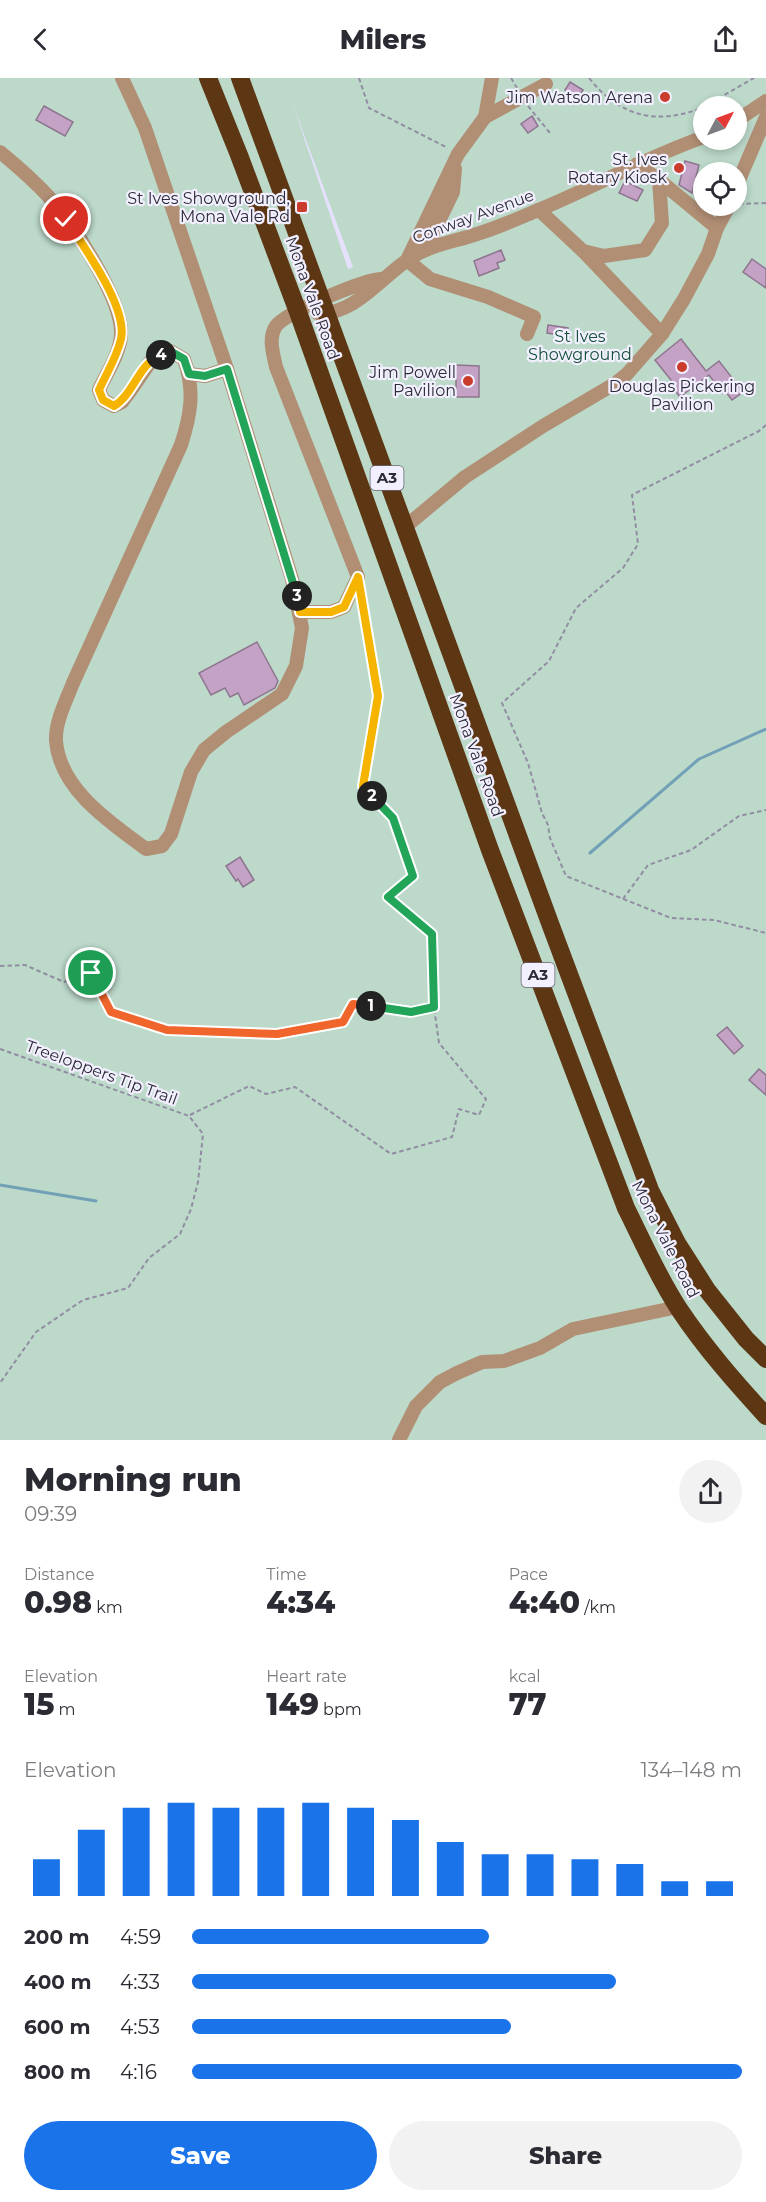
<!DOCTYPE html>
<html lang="en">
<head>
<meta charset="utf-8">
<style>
  body { margin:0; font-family:Montserrat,sans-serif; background:#f2f2f3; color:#2b2b33; height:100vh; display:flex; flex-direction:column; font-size:22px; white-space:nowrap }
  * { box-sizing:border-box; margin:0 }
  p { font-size:20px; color:#7c7c81 }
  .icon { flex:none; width:33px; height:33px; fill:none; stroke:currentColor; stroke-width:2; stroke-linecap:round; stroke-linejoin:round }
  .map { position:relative; height:1362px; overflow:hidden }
  .drawer { display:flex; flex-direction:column; background:#fff; flex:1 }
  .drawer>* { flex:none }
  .needle { width:39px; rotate:49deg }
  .buttons { position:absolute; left:693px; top:18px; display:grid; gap:12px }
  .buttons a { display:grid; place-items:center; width:54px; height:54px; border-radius:50%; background:#fff; box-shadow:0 3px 9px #0003; font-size:30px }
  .pin { position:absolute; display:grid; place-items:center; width:51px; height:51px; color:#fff; margin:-26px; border:3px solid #fff; border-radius:50%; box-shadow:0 2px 6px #0007 }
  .km { position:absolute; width:30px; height:30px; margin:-15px; border-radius:50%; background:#222; color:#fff; font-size:16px; line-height:30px; text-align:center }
  .round { display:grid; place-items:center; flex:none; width:63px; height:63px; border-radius:32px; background:#f2f2f3 }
  .overview { display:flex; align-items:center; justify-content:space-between; height:102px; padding:0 24px }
  h1 { font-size:33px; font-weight:800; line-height:45px }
  .stats { display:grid; grid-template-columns:repeat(3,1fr); gap:9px; height:102px; padding:6px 24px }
  .stats div { display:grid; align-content:center }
  .stats b { font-size:30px; font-weight:800 }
  .stats small { font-size:16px; font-weight:400 }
  .stats p { font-size:16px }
  .chart { height:168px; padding:12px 24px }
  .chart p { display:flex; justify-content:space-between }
  .chart svg { width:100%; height:108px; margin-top:6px; stroke:#1a73e8; stroke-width:6 }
  .primary-button { display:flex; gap:12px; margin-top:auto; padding:12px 24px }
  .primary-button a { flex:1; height:69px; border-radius:36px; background:#1a73e8; color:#fff; font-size:24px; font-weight:800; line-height:69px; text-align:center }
  .primary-button a+a { background:#f2f2f3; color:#2b2b33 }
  ul { padding:0 24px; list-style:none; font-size:20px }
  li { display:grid; grid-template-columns:96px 72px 1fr; align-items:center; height:45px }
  li i { height:15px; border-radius:8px; background:#1a73e8 }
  header { display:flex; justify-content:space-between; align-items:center; height:78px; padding:0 24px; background:#fff; font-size:27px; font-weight:800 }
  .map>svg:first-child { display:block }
  .green { fill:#bcd9ca; fill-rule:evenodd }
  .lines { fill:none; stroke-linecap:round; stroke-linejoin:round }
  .stream { stroke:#71a0b7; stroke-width:3 }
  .building { fill:#c3a2c5; stroke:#8e758f; stroke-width:1.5 }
  .path { stroke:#928da3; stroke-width:2; stroke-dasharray:4.5 3; stroke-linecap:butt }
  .minor { stroke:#b18f75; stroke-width:14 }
  .highway { stroke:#5d3714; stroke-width:18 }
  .split-1-casing { stroke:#fff; stroke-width:12 }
  .split-2-casing { stroke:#fff; stroke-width:12 }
  .split-3-casing { stroke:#fff; stroke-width:12 }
  .split-4-casing { stroke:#fff; stroke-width:12 }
  .split-5-casing { stroke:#fff; stroke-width:12 }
  .split-1 { stroke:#f0652b; stroke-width:8 }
  .split-2 { stroke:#22a559; stroke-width:8 }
  .split-3 { stroke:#f5b400; stroke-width:8 }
  .split-4 { stroke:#22a559; stroke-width:8 }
  .split-5 { stroke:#f5b400; stroke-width:8 }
  .poi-dot { fill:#ca3d2d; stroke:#f2effe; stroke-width:2 }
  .labels { text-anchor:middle; stroke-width:4.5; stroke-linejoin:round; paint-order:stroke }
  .shield { fill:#f2effe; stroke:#696673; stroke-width:1.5 }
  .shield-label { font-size:15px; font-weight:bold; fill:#2e2b38 }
  .poi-label { font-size:16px; fill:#2e2b38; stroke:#f2effe; text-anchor:end }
  .street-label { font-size:16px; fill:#2e2b38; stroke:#f2effe }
  .park-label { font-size:16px; fill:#145038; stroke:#f2effe }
</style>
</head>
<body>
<header><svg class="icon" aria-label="back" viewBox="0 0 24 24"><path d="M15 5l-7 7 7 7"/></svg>Milers<svg class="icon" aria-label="share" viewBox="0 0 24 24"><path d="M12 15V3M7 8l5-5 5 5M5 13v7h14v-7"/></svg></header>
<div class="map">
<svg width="766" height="1362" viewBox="0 0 766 1362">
  <rect width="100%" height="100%" fill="#e5e0fc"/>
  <path class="green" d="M0 0H766V1362H0ZM292 24 353 189 349 191H348ZM704 28H736V62H704ZM704 94H736V128H704Z"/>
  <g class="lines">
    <g class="stream">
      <polyline points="590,775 699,681 766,651"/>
      <polyline points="0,1107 96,1123"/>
    </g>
  </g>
  <g class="building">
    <polygon points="570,4 583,12 578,20 565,12"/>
    <polygon points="44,28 73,44 65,58 36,42"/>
    <polygon points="532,38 538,48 528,55 521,46"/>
    <polygon points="685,83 699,87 692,115 679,107"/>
    <polygon points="625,103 643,112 637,123 619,115"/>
    <polygon points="501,172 505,182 497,185 499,190 479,198 474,183"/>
    <polygon points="752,181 766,191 766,210 743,194"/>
    <polygon points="548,247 568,250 567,258 547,255"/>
    <polygon points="681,261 706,293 719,283 743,314 732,322 725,313 723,315 709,297 680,319 672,309 675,307 655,282"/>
    <polygon points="456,287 479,288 479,319 456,319"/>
    <polygon points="257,564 278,603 275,610 244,627 238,615 230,619 225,610 211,617 199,595"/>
    <polygon points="240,779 254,802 243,809 238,801 236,803 226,788"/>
    <polygon points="727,949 743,968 734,976 717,957"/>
    <polygon points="759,991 766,997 766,1017 749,1002"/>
  </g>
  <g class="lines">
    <g class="path">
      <polyline points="359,0 369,30 448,70"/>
      <polyline points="511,0 517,10"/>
      <path d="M589 0C620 39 657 48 704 29"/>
      <polyline points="528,28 550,55"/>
      <polyline points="705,28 754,0"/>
      <polyline points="739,126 766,125"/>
      <polyline points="766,347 759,353 632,417 638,466 623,490 576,530 549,583 502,625 528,685 542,735 548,747 550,760 566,798 671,840 714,842 766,855"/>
      <polyline points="623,821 648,787 691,772 739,738 766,732"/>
      <polyline points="0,888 25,887 64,904 91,895 111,934 167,952 277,956 343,944 353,926 411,934 434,929 432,856 389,819 413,798 392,740 363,708 378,618 362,519"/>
      <polyline points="0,971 189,1038 203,1056 198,1104 191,1131 180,1156 149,1180 128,1210 83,1222 36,1254 0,1305"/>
      <polyline points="190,1037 249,1008 266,1016 295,1009 391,1076 452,1059 459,1031 479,1037 486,1021 439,965 434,929"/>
    </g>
    <g class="minor">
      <polyline points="485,39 546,6"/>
      <polyline points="736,43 766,23"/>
      <path d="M0 74C17 88 33 102 48 118 72 145 123 221 121 257 120 276 106 296 99 312L103 322 114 328 122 324 131 312 153 280 170 273 184 281C195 313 191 336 181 367L73 605C66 623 55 644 56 663 60 712 111 745 146 771L162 768 171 756 191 694 204 672 226 654 282 616 296 588 302 550 292 501 227 291 145 50 122 0"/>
      <polyline points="637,86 659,102 717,150"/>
      <polyline points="736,109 766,39"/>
      <polyline points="539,132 583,173 604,178 645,172 662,145 659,102"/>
      <polyline points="426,170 453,114 455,91"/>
      <polyline points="583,173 662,256"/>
      <polyline points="408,180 458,76 485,39 492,0"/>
      <polyline points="407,182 430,201 488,219 534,239 527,256"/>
      <path d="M317 235C354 238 381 199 409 181 430 167 453 164 477 156 497 150 517 141 536 133 593 110 646 79 704 59"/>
      <polyline points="189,296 205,298 227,291"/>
      <polyline points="405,449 465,399 543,348 616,305 627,296 662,256 684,221 708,176 717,150 729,128"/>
      <path d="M301 534H331L344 529 358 499 276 289C273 275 268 260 276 248 286 234 363 202 381 201"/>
      <polyline points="399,1362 416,1328 440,1304 457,1295 482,1284 504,1283 540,1270 573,1251 678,1229"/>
    </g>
    <g class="highway">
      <path d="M208 0 239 77 298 234 490 772 626 1130C643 1164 658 1199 679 1231 705 1270 735 1304 766 1338"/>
      <polyline points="240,0 551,848 650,1112 677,1165 707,1212 746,1261 766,1281"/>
    </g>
  </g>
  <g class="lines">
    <g class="split-1-casing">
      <polyline id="split-1" points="91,895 111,934 167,952 277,956 343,944 353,926 371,928"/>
    </g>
    <g class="split-2-casing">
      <polyline id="split-2" points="371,928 411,934 434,929 432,856 388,819 413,798 393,740 372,718"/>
    </g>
    <g class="split-3-casing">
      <polyline id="split-3" points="297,518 300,534 331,534 344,529 358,499 378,618 363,708 372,718"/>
    </g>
    <g class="split-4-casing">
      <polyline id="split-4" points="161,277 170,273 184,281 189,296 205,298 227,291 297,518"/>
    </g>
    <g class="split-5-casing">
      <path id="split-5" d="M66 141C83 168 128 229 121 261 117 279 106 296 99 312L103 322 114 328C134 316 139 285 161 277"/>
    </g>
    <use href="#split-1" class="split-1"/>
    <use href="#split-2" class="split-2"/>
    <use href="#split-3" class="split-3"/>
    <use href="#split-4" class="split-4"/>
    <use href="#split-5" class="split-5"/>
  </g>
  <g class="poi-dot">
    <circle cx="665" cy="19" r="6"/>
    <circle cx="679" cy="90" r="6"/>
    <rect x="296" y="123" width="12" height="12" rx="3"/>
    <circle cx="682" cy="289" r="6"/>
    <circle cx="468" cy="303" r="6"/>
  </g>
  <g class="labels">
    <g class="shield">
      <rect x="370.5" y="388" width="33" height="24" rx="4.5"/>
      <rect x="521.5" y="885" width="33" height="24" rx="4.5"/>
    </g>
    <g class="shield-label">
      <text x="387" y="405">A3</text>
      <text x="538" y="902">A3</text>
    </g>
    <g class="poi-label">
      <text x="653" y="25">Jim Watson Arena</text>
      <text x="667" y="87">St. Ives<tspan x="667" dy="18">Rotary Kiosk</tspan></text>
      <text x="290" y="126">St Ives Showground,<tspan x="290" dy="18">Mona Vale Rd</tspan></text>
      <text x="456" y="300">Jim Powell<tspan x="456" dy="18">Pavilion</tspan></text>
      <text x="682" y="314" text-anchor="middle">Douglas Pickering<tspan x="682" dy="18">Pavilion</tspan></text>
    </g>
    <g class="street-label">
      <text transform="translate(473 138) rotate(-20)" y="6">Conway Avenue</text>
      <text transform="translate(313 220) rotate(70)" y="6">Mona Vale Road</text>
      <text transform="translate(477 677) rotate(70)" y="6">Mona Vale Road</text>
      <text transform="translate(102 994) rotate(20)" y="6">Treeloppers Tip Trail</text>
      <text transform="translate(666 1161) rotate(63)" y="6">Mona Vale Road</text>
    </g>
    <g class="park-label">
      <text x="580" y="264">St Ives<tspan x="580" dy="18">Showground</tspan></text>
    </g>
  </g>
</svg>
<div class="buttons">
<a><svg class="needle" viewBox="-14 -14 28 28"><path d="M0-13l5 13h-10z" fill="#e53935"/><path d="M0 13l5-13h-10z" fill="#7c7c81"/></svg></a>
<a><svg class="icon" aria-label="locate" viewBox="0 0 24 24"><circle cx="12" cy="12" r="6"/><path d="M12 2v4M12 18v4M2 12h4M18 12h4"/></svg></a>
</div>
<div class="pin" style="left:91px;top:895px;background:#1e9e55"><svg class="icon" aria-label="arrive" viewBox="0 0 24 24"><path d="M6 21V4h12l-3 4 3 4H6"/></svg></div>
<div class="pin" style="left:66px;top:141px;background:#d93025"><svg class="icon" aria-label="check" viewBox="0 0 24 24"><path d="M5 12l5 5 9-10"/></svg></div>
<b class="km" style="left:371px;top:928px">1</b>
<b class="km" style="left:372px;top:718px">2</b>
<b class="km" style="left:297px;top:518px">3</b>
<b class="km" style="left:161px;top:277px">4</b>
</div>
<section class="drawer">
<div class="overview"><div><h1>Morning run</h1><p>09:39</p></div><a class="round"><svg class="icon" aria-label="share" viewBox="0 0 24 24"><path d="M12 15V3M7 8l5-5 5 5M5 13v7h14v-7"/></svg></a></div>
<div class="stats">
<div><p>Distance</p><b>0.98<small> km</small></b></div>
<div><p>Time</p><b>4:34</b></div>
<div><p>Pace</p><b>4:40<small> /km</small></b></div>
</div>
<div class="stats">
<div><p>Elevation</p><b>15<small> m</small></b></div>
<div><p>Heart rate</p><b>149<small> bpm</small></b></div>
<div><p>kcal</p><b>77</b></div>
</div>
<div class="chart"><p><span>Elevation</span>134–148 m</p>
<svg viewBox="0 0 160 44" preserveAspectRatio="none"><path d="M5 44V29M15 44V17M25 44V8M35 44V6M45 44V8M55 44V8M65 44V6M75 44V8M85 44V13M95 44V22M105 44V27M115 44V27M125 44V29M135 44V31M145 44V38M155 44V38"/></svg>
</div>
<ul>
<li><b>200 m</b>4:59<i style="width:54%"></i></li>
<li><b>400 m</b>4:33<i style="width:77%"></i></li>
<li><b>600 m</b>4:53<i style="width:58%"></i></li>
<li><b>800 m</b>4:16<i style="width:100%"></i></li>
</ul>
<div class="primary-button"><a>Save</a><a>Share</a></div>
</section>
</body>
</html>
